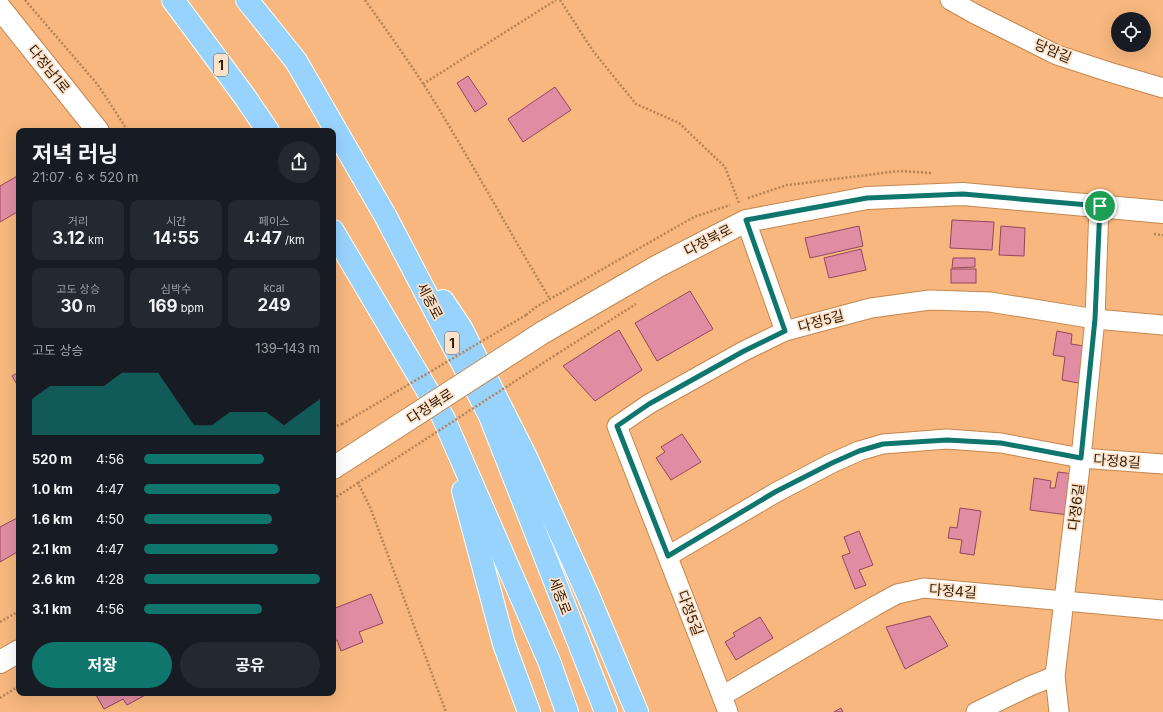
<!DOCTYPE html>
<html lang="ko">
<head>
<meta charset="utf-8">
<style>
  body { margin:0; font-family:Inter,"Noto Sans KR",sans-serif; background:#242831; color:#f1f3f6; height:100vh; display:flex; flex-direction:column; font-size:15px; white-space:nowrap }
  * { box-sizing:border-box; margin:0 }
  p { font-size:13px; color:#9ea1a6 }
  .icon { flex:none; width:22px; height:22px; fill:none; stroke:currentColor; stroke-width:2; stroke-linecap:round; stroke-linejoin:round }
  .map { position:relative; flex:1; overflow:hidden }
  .drawer { position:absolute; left:16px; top:128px; width:320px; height:568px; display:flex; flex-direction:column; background:#171b24; border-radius:8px; box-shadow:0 4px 16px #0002 }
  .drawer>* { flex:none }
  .tools { position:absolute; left:1111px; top:12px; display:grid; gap:8px }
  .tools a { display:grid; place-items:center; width:40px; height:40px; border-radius:50%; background:#171b24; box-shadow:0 4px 16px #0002; font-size:20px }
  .pin { position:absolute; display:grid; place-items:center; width:34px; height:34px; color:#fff; margin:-17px; border:2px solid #fff; border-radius:50%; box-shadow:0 1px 4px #0007 }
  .round { display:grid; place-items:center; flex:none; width:42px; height:42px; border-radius:21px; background:#242831 }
  .headline { display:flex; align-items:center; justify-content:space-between; height:68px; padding:0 16px }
  h1 { font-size:22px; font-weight:700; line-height:30px }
  .figures { display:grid; grid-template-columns:repeat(3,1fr); gap:6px; height:68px; padding:4px 16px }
  .figures div { display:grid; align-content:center; border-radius:8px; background:#242831; text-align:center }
  .figures b { font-size:17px; font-weight:700 }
  .figures small { font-size:11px; font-weight:400 }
  .figures p { font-size:11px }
  .chart { height:112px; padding:8px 16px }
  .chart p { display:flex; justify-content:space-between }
  .chart svg { width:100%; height:72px; margin-top:4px; fill:#0f766e; opacity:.7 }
  .cta { display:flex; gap:8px; margin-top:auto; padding:8px 16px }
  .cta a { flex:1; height:46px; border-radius:24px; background:#0f766e; color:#fff; font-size:16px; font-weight:700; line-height:46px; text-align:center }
  .cta a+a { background:#242831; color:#f1f3f6 }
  ul { padding:0 16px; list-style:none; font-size:13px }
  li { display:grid; grid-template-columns:64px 48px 1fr; align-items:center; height:30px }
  li i { height:10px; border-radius:5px; background:#0f766e }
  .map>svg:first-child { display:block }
  .building { fill:#e08da3; stroke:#93475e }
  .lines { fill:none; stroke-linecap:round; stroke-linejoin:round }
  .minor-casing { stroke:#c4874e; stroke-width:21 }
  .tertiary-casing { stroke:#c4874e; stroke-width:24 }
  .trunk-casing { stroke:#fff; stroke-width:24 }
  .path { stroke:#b68355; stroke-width:2.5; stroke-dasharray:2 2; stroke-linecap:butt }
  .minor { stroke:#fff; stroke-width:19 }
  .tertiary { stroke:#fff; stroke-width:22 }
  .trunk { stroke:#98d3fe; stroke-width:22 }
  .tertiary-bridge-casing { stroke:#c4874e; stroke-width:24; stroke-linecap:butt }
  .path-bridge { stroke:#b68355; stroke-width:2.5; stroke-dasharray:2 2; stroke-linecap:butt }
  .tertiary-bridge { stroke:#fff; stroke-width:22 }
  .route-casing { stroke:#fff; stroke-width:8 }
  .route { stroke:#0f766e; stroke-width:5 }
  .labels { text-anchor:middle; stroke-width:3.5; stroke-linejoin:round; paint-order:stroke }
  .shield { fill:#fce1cb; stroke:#6f563e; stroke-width:1 }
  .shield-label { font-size:13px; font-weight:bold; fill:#321a02 }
  .street-label { font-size:14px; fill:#321a02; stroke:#fce1cb }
</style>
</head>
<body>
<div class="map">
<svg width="1163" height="712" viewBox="0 0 1163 712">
  <rect width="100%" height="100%" fill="#f7b77e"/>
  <g class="building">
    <polygon points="468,76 487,104 475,112 457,83"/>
    <polygon points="555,87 571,110 523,142 508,119"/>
    <polygon points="19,175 19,211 0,222 0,186"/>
    <polygon points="952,220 994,222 992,250 950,248"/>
    <polygon points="859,226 863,246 810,258 805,238"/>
    <polygon points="1001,226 1025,228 1024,256 999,255"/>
    <polygon points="861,249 866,270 829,278 824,258"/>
    <polygon points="953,258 975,258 975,267 952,268"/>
    <rect x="951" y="269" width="25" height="14"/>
    <polygon points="690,291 713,329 657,361 635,323"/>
    <polygon points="619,330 642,370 595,401 563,366"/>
    <polygon points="1057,331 1072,334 1071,344 1090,347 1084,384 1062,380 1065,357 1053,355"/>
    <polygon points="19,372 19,388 12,376"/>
    <polygon points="682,434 701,462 671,480 656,458 665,452 661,447"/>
    <polygon points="1058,472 1073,474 1068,515 1030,510 1034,478 1051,481 1050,488 1055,488"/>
    <polygon points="960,508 981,511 974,555 960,553 962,540 948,538 950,527 957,528"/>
    <polygon points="19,517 19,551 0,562 0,527"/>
    <polygon points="859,531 873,565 859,570 866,585 855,589 842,556 850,553 844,537"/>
    <polygon points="371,594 383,623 359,632 363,642 341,651 337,640 333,641 333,609"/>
    <polygon points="930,616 948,646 905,669 886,627"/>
    <polygon points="760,617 773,638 736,660 725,642 735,636 733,633"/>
    <polygon points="95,693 149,693 127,705 123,699 104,709"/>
    <polygon points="841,708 843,712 834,712"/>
  </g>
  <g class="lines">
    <g class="minor-casing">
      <g id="minor">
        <polyline points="950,0 975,14 1057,55 1109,72 1163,88"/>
        <polyline points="746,221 785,331"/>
        <polyline points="668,556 775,493 832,463 859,451 883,444 947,439 1001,443 1081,458 1163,464"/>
        <polyline points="722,696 875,606 897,594 924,588 1163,610"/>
        <polyline points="728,712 617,426 649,404 744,351 785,331 871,308 930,300 990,302 1095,319 1163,325"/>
        <polyline points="976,712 1030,686 1055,676"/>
        <polyline points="1059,712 1055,676 1081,458 1095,319 1099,206"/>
      </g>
    </g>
    <g class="tertiary-casing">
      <g id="tertiary">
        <polyline points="0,8 98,131"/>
        <polyline points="542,333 658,266 746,221 867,198 963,194 1163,212"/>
        <polyline points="333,468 358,452"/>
        <polyline points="0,662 19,651"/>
      </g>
    </g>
    <g class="trunk-casing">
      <g id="trunk">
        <polyline points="173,0 245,97 268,131"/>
        <polyline points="247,0 296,61 386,217 490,416 606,712"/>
        <polyline points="333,231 443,417 549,661 567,712"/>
        <polyline points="443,301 461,328 526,457 588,595 637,712"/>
        <polyline points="463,491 504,644 529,712"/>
      </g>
    </g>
    <g class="path">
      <polyline points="25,0 98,85 128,131"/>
      <path d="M365 0C385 28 405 56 424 85 468 155 507 228 550 299"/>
      <polyline points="560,0 593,51 636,104 679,123 725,167 739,203"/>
      <polyline points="423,84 556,0"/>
      <polyline points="748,198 787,185 900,171 931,173"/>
      <polyline points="1154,234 1163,235"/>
      <polyline points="526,315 536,307 694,217 730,205"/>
      <polyline points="557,354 636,304"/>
      <polyline points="333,427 342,424"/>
      <polyline points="333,499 358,483 370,507 446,712"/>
      <polyline points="0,622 19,611"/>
      <polyline points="0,698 19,686"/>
    </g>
    <use href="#minor" class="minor"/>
    <use href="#tertiary" class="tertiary"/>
    <use href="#trunk" class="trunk"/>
    <g class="tertiary-bridge-casing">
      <polyline id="tertiary-bridge" points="358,452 542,333"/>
    </g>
    <g class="path-bridge">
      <polyline points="342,424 526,315"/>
      <polyline points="358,483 557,354"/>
    </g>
    <use href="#tertiary-bridge" class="tertiary-bridge"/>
  </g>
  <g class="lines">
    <g class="route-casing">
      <polygon id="route" points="963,194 1100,206 1095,319 1081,458 1001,443 947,440 883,444 859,451 832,463 775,492 668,556 617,426 649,404 744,351 785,331 746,220 867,198"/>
    </g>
    <use href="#route" class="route"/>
  </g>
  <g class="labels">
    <g class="shield">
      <rect x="214" y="54" width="14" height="22" rx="3"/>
      <rect x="445" y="332" width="14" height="22" rx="3"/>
    </g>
    <g class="shield-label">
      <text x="221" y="70">1</text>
      <text x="452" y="348">1</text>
    </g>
    <g class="street-label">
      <text transform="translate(1053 51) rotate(23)" y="5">당암길</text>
      <text transform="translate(49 69) rotate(51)" y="5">다정남1로</text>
      <text transform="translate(708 240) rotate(-27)" y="5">다정북로</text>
      <text transform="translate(430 301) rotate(62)" y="5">세종로</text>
      <text transform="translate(821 321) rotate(-15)" y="5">다정5길</text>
      <text transform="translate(430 406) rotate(-33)" y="5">다정북로</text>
      <text transform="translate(1117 461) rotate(4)" y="5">다정8길</text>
      <text transform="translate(1076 507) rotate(-83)" y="5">다정6길</text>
      <text transform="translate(953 591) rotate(4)" y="5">다정4길</text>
      <text transform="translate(560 596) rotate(69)" y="5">세종로</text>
      <text transform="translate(690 613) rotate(69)" y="5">다정5길</text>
    </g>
  </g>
</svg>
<div class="tools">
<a><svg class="icon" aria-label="locate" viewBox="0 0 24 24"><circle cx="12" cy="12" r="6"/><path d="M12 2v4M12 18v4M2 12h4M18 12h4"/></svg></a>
</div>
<div class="pin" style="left:1100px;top:206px;background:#1e9e55"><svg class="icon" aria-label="arrive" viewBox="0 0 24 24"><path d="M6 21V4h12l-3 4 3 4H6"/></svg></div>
<section class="drawer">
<div class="headline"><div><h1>저녁 러닝</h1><p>21:07 · 6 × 520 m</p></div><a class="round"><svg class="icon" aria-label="share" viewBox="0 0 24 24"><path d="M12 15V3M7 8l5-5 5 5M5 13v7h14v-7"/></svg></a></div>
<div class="figures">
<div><p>거리</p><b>3.12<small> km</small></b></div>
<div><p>시간</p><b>14:55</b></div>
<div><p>페이스</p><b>4:47<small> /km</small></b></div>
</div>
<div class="figures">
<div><p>고도 상승</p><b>30<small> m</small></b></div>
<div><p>심박수</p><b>169<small> bpm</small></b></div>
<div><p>kcal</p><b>249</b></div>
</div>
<div class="chart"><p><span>고도 상승</span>139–143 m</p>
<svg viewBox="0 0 160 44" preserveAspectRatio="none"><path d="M0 44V22L10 14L20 14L30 14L40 14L50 6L60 6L70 6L80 22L90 38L100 38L110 30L120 30L130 30L140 38L150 30L160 22V44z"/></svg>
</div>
<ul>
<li><b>520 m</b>4:56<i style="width:68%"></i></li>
<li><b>1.0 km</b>4:47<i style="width:77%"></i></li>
<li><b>1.6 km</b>4:50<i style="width:73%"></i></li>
<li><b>2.1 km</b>4:47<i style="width:76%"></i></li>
<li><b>2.6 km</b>4:28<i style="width:100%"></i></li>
<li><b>3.1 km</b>4:56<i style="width:67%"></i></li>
</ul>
<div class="cta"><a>저장</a><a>공유</a></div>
</section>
</div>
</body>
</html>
